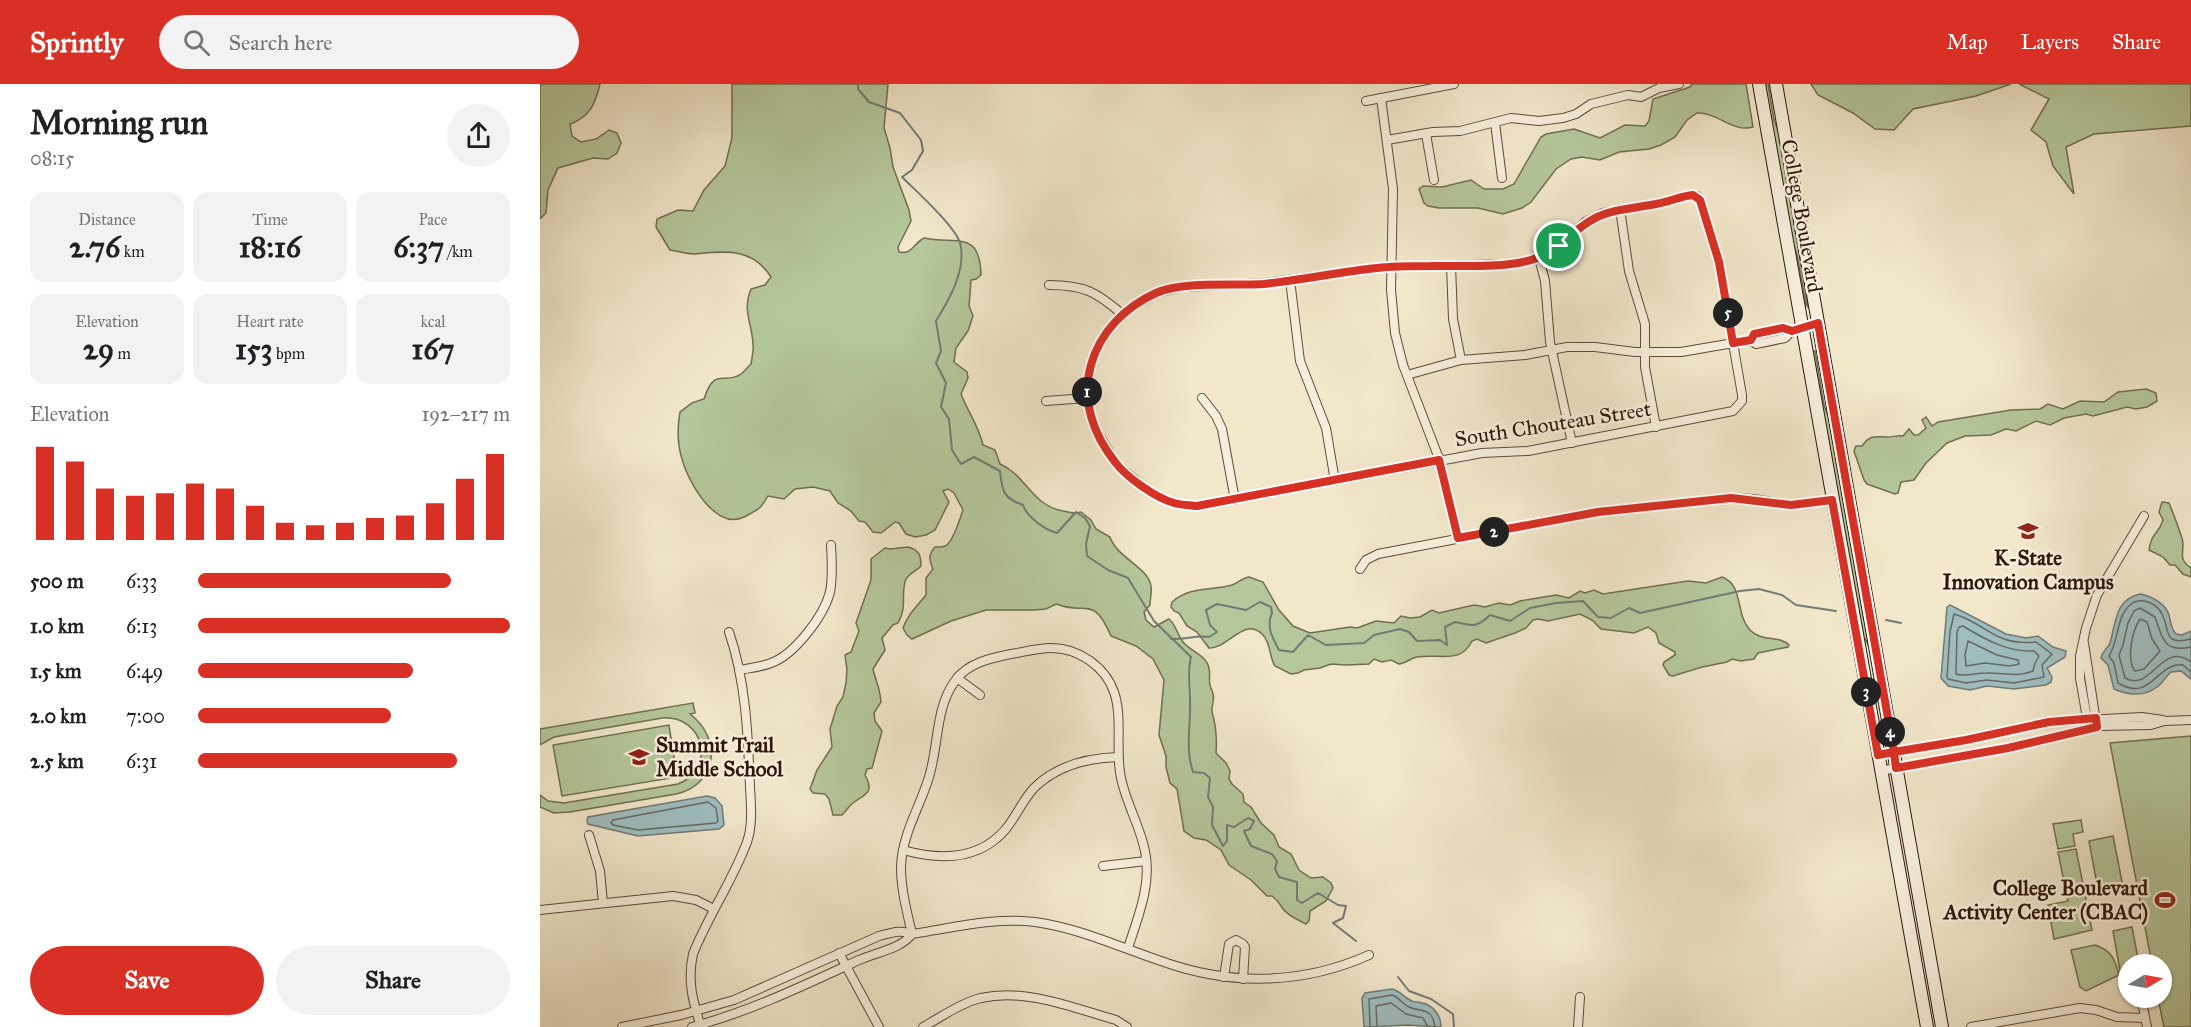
<!DOCTYPE html>
<html lang="en">
<head>
<meta charset="utf-8">
<style>
  body { margin:0; font-family:"IM FELL Great Primer",serif; background:#f2f2f2; color:#202124; height:100vh; display:flex; flex-direction:column; font-size:22px; white-space:nowrap }
  * { box-sizing:border-box; margin:0 }
  p { font-size:20px; color:#757577 }
  .icon { flex:none; width:33px; height:33px; fill:none; stroke:currentColor; stroke-width:2; stroke-linecap:round; stroke-linejoin:round }
  .map { position:relative; flex:1; overflow:hidden }
  .panel { display:flex; flex-direction:column; background:#fff; width:540px }
  .panel>* { flex:none }
  .needle { width:39px; rotate:80deg }
  .tools { position:absolute; left:1578px; top:870px; display:grid; gap:12px }
  .tools a { display:grid; place-items:center; width:54px; height:54px; border-radius:50%; background:#fff; box-shadow:0 2px 4px #0004; font-size:30px }
  .pin { position:absolute; display:grid; place-items:center; width:51px; height:51px; color:#fff; margin:-26px; border:3px solid #fff; border-radius:50%; box-shadow:0 2px 6px #0007 }
  .km { position:absolute; width:30px; height:30px; margin:-15px; border-radius:50%; background:#222; color:#fff; font-size:16px; line-height:30px; text-align:center }
  .round { display:grid; place-items:center; flex:none; width:63px; height:63px; border-radius:32px; background:#f2f2f2 }
  .overview { display:flex; align-items:center; justify-content:space-between; height:102px; padding:0 30px }
  h1 { font-size:33px; font-weight:700; line-height:45px }
  .metrics { display:grid; grid-template-columns:repeat(3,1fr); gap:9px; height:102px; padding:6px 30px }
  .metrics div { display:grid; align-content:center; border-radius:15px; background:#f2f2f2; text-align:center }
  .metrics b { font-size:30px; font-weight:700 }
  .metrics small { font-size:16px; font-weight:400 }
  .metrics p { font-size:16px }
  .chart { height:168px; padding:12px 30px }
  .chart p { display:flex; justify-content:space-between }
  .chart svg { width:100%; height:108px; margin-top:6px; stroke:#d93025; stroke-width:6 }
  .button { display:flex; gap:12px; margin-top:auto; padding:12px 30px }
  .button a { flex:1; height:69px; border-radius:36px; background:#d93025; color:#fff; font-size:24px; font-weight:700; line-height:69px; text-align:center }
  .button a+a { background:#f2f2f2; color:#202124 }
  ul { padding:0 30px; list-style:none; font-size:20px }
  li { display:grid; grid-template-columns:96px 72px 1fr; align-items:center; height:45px }
  li i { height:15px; border-radius:8px; background:#d93025 }
  header { display:flex; align-items:center; gap:36px; box-sizing:border-box; height:84px; padding:0 30px; background:#d93025; color:#fff }
  header strong { font-size:28px }
  nav { display:flex; gap:33px; margin-inline-start:auto; font-size:21px }
  .search { width:420px; height:54px; background:#f2f2f2; display:flex; align-items:center; gap:15px; box-sizing:border-box; padding:0 21px; border-radius:33px; color:#757577; font-size:22px }
  main { display:flex; flex:1; min-height:0 }
  .map>svg:first-child { display:block }
  .green { fill:#b5c79b; stroke:#726e52; stroke-width:1.5 }
  .water { fill:#9fbec0; stroke:#727b77; stroke-width:1.5 }
  .lines { fill:none; stroke-linecap:round; stroke-linejoin:round }
  .shore { stroke:#676a64; stroke-width:1.5 }
  .stream { stroke:#727b77; stroke-width:2 }
  .minor-casing { stroke:#604a3a; stroke-width:10 }
  .secondary-casing { stroke:#2f1609; stroke-width:14 }
  .minor { stroke:#f7efdd; stroke-width:8 }
  .secondary { stroke:#f7efdd; stroke-width:12 }
  .route-casing { stroke:#fff; stroke-width:12 }
  .route { stroke:#d93025; stroke-width:8 }
  .labels { text-anchor:middle; stroke-width:5; stroke-linejoin:round; paint-order:stroke }
  .street-label { font-size:21px; fill:#2f1609; stroke:#f7efdd }
  .poi-label { font-size:21px; font-weight:bold; fill:#2f1609; stroke:#f7efdd }
</style>
</head>
<body>
<header>
<strong>Sprintly</strong>
<div class="search"><svg class="icon" aria-label="search" viewBox="0 0 24 24"><circle cx="10" cy="10" r="6"/><path d="M15 15l6 6"/></svg>Search here</div>
<nav><a>Map</a><a>Layers</a><a>Share</a></nav>
</header>
<main>
<section class="panel">
<div class="overview"><div><h1>Morning run</h1><p>08:15</p></div><a class="round"><svg class="icon" aria-label="share" viewBox="0 0 24 24"><path d="M12 15V3M7 8l5-5 5 5M5 13v7h14v-7"/></svg></a></div>
<div class="metrics">
<div><p>Distance</p><b>2.76<small> km</small></b></div>
<div><p>Time</p><b>18:16</b></div>
<div><p>Pace</p><b>6:37<small> /km</small></b></div>
</div>
<div class="metrics">
<div><p>Elevation</p><b>29<small> m</small></b></div>
<div><p>Heart rate</p><b>153<small> bpm</small></b></div>
<div><p>kcal</p><b>167</b></div>
</div>
<div class="chart"><p><span>Elevation</span>192–217 m</p>
<svg viewBox="0 0 160 44" preserveAspectRatio="none"><path d="M5 44V6M15 44V12M25 44V23M35 44V26M45 44V25M55 44V21M65 44V23M75 44V30M85 44V37M95 44V38M105 44V37M115 44V35M125 44V34M135 44V29M145 44V19M155 44V9"/></svg>
</div>
<ul>
<li><b>500 m</b>6:33<i style="width:81%"></i></li>
<li><b>1.0 km</b>6:13<i style="width:100%"></i></li>
<li><b>1.5 km</b>6:49<i style="width:69%"></i></li>
<li><b>2.0 km</b>7:00<i style="width:62%"></i></li>
<li><b>2.5 km</b>6:31<i style="width:83%"></i></li>
</ul>
<div class="button"><a>Save</a><a>Share</a></div>
</section>
<div class="map">
<svg width="1651" height="943" viewBox="0 0 1651 943">
  <rect width="100%" height="100%" fill="#f2e7cb"/>
  <filter id="stains"><feTurbulence type="fractalNoise" baseFrequency=".00333" numOctaves="4"/><feColorMatrix values="0 0 0 0 .2 0 0 0 0 .09 0 0 0 0 .02 0 0 0 .5 -.17"/></filter>
  <radialGradient id="worn" r=".72"><stop offset=".6" stop-color="#630" stop-opacity="0"/><stop offset="1" stop-color="#630" stop-opacity=".3"/></radialGradient>
  <g class="green">
    <path d="M0 0H60C55 20 50 33 30 40L32 52 41 58 56 55 69 46 77 49 81 59 77 69 68 75 53 74 18 84 8 106 6 129 0 135Z"/>
    <path d="M192 0H348L344 44 350 64 353 83 369 126 371 137 358 163 359 168C372 171 374 159 384 154 415 161 440 145 441 191L436 195 431 196 429 222 433 232 428 247 416 264 414 278 427 288 428 294 421 310C428 328 439 343 443 361L455 366 460 380C486 391 491 421 523 427 531 428 533 431 541 428L551 436 556 445 570 453C577 474 608 483 611 502 612 508 610 515 610 521L604 528 606 536 614 543 629 535C636 541 637 550 643 558 650 567 662 569 667 579 672 587 668 593 670 601 671 607 672 604 673 610 675 616 671 622 672 628 676 641 677 655 676 669L686 679 690 687 689 695 692 700 703 710 704 718 711 723 721 739 734 751 739 763 751 770 759 786 771 794 783 793 791 799 793 804 786 817 770 827 769 837 766 840C758 836 747 831 743 825 739 819 738 816 732 812H727L711 796 689 781 681 766 666 756 654 754 644 747 637 705 630 699 626 683V672L619 651 624 596 613 575 596 562 571 552C553 510 546 532 516 520L506 525 494 526H446L411 537 372 555 367 551 363 544C368 530 377 522 386 511V494L393 485C389 476 388 471 395 463 398 463 402 463 405 462 413 459 420 434 423 426L414 409 408 405 403 407 409 418 395 446 386 451 375 453 366 450 359 439 355 438 341 449 333 448 325 438 319 437 311 427 298 419 290 407 273 403 255 405 244 415 228 412C220 426 217 426 204 433 175 447 148 397 142 375 137 359 137 345 140 328L152 319 164 315C175 281 184 302 201 290 204 288 208 283 211 280 212 273 214 266 213 260 212 238 202 228 211 205L225 201 231 193C212 163 185 167 154 170 146 170 138 167 130 166L116 143 117 135 138 126 153 127 164 106 185 82 192 54Z"/>
    <path d="M1152 0H1206L1213 43C1193 49 1177 28 1157 29L1147 36 1135 53 1121 61 1109 65 1079 68 1060 76 1042 73 1031 75 1016 85 991 118 982 124 963 130 938 124H899L888 122 884 119 879 105 883 102 902 103 931 96 944 105H963L974 100 1001 53 1006 50 1034 45 1060 54 1085 41 1105 42 1109 37 1113 15 1150 3Z"/>
    <polygon points="1223,0 1228,0 1234,36 1239,49 1268,223 1266,221 1257,171 1252,156"/>
    <polygon points="1271,0 1471,0 1436,12 1373,25 1354,46 1335,45 1313,29 1278,11"/>
    <polygon points="1479,0 1651,0 1651,42 1554,50 1526,63 1534,110 1513,82 1506,58 1491,46 1509,15"/>
    <polygon points="1271,267 1275,267 1284,321 1291,340 1329,562 1323,552"/>
    <path d="M1606 305 1616 309 1617 317 1607 323 1596 325 1587 323 1553 332 1546 330 1524 334 1510 341 1496 337 1476 347 1466 345 1451 351 1425 352 1407 359 1386 379 1374 396 1361 398 1358 409 1355 410 1327 400 1324 396 1314 367 1316 362H1322C1330 350 1337 353 1348 353 1353 353 1357 351 1363 352L1369 345 1374 351H1378L1386 344 1382 336 1386 333 1392 342 1398 338 1471 326 1500 325 1508 320 1523 325 1540 317 1564 318 1578 308Z"/>
    <path d="M1622 418 1629 419C1634 431 1638 442 1642 454 1646 466 1636 474 1651 484V493L1643 490 1635 481H1630L1623 473 1609 466C1611 449 1619 450 1623 436L1619 428Z"/>
    <path d="M368 463C379 466 381 471 381 482 376 488 370 488 366 495 360 510 368 522 358 539L353 541 342 554 345 566 333 585C336 598 340 604 341 618L334 629 335 637 342 647 332 684 327 685 325 691C335 709 325 710 313 719 309 722 306 727 302 731H293L289 715 285 710 273 709 270 705 277 686 292 663 290 645 297 622 303 613 306 599 307 585 305 571 311 568 319 547 316 539 331 496V475L345 464 350 465Z"/>
    <path d="M709 493 723 498 739 526 753 542 770 549 810 543 817 544 836 537 854 539 861 532 870 534 880 533 892 526 899 529 934 521 945 523 959 519 970 521 980 517 1016 511 1029 514 1040 507 1045 509 1054 506 1063 510 1148 497 1166 499 1182 493C1204 501 1195 530 1210 546 1221 558 1239 551 1249 561L1248 563 1218 569 1214 575 1201 577 1192 575 1187 578 1162 583 1133 592 1129 591 1123 581 1124 578 1135 571V568L1119 559 1116 549 1108 543 1094 549 1061 545 1052 536 1040 530 1008 537 998 535 993 536 986 544 975 549 946 559 937 555 932 557C920 581 899 569 877 573 871 574 866 579 859 580L851 576 842 578 834 575 829 580 806 581 791 580 780 584 764 586 758 589 751 590 735 582C729 573 731 559 723 551 705 531 688 565 669 564L657 548 647 542 639 529 634 527 631 523 632 518C651 502 670 507 692 501 698 499 702 494 709 493Z"/>
    <path d="M153 619 155 629 150 630C183 655 177 701 136 710L30 728 14 729 0 723V711L8 717 24 719 138 700C177 685 164 631 122 634L14 653 0 661V645Z"/>
    <polygon points="129,641 137,693 22,712 13,661"/>
    <polygon points="1651,652 1651,943 1624,943 1618,914 1622,914 1622,880 1612,880 1570,659"/>
    <polygon points="1541,736 1543,748 1533,750 1535,762 1518,765 1513,740"/>
    <polygon points="1573,752 1584,808 1559,812 1549,757"/>
    <polygon points="1536,765 1552,846 1514,855 1508,821 1528,817 1518,768"/>
    <polygon points="1592,843 1599,880 1588,880 1588,897 1582,898 1573,847"/>
    <path d="M1555 861C1571 866 1575 875 1579 891L1546 907 1540 903 1531 866Z"/>
  </g>
  <g class="water">
    <path d="M1600 510C1611 512 1625 519 1629 531 1631 538 1630 543 1636 550L1642 551 1651 547V595L1641 587 1631 588C1626 592 1623 599 1617 603 1604 613 1588 611 1574 605L1568 581 1561 574C1562 567 1567 566 1570 559 1576 539 1575 515 1600 510Z"/>
    <polygon points="1410,521 1466,550 1486,554 1498,552 1513,563 1526,567 1525,573 1507,584 1512,593 1511,598 1506,601 1474,605 1447,602 1430,606 1408,602 1401,594 1407,523"/>
    <polygon points="167,712 175,714 182,722 184,741 179,745 98,752 48,740 47,737 48,733"/>
    <path d="M852 905C861 907 864 914 872 917 873 918 880 918 882 919 893 921 901 931 901 943L868 941 824 943 822 914 825 909Z"/>
  </g>
  <g class="lines">
    <g class="shore">
      <path d="M1414 530C1448 540 1453 562 1496 558L1512 570 1502 581 1504 593 1474 599 1447 596 1426 599 1408 595 1407 593 1410 548Z"/>
      <path d="M1600 535 1607 538 1612 555 1620 567 1604 585 1595 587C1586 576 1592 547 1600 535Z"/>
      <path d="M1423 542C1446 556 1467 568 1494 567L1499 572 1495 579 1493 587C1476 594 1462 588 1445 589 1435 589 1427 593 1416 590L1417 548 1419 543Z"/>
      <path d="M1651 555C1622 563 1630 544 1622 530 1617 519 1600 512 1590 521 1576 533 1579 557 1569 572L1574 579 1578 599C1612 619 1616 578 1643 581L1651 588"/>
      <polygon points="1428,557 1457,571 1478,576 1479,580 1470,582 1445,579 1426,582 1425,571"/>
      <path d="M1651 563C1623 569 1622 553 1615 533L1600 524 1594 527 1588 539 1583 561 1579 571 1585 594C1612 609 1621 556 1651 578"/>
      <polygon points="168,718 176,724 178,737 176,739 98,746 73,741 71,739 73,736"/>
      <path d="M830 943 829 915 852 911C859 913 862 920 869 923 883 929 892 923 895 943"/>
      <polyline points="837,943 836,922 851,919 866,930 883,934 888,943"/>
    </g>
    <g class="stream">
      <path d="M318 0V5L329 18 360 29 381 56 383 67 372 86 362 93C376 107 415 142 420 159 427 185 409 216 396 237L401 267 396 279 406 299 401 323 409 335 412 366 421 380 434 373 460 387C462 407 463 414 483 421 487 433 505 446 517 449L536 428 545 434 550 442 546 460 547 472 568 486 588 494 614 537 651 573C647 588 650 600 650 616 651 640 645 665 653 688L664 689 670 694 668 713 673 723 672 741 683 762 687 757V741L694 743 708 734 714 737 710 745 704 747 711 762 732 770 737 777 735 785 739 793 757 798V816L762 819 778 809 798 821 806 822 803 834 793 839 816 857"/>
      <polyline points="1346,536 1361,539"/>
      <path d="M631 555C645 556 655 551 669 553L677 548 670 541 666 526 677 520 706 526 720 518 731 523 732 529C726 542 732 553 739 566L753 568 768 551 786 561 824 559 834 551 860 545 869 548 877 557 900 556 907 561 905 543 915 538C932 542 937 544 950 531L970 537 990 524 1016 519 1043 517 1058 533 1071 534 1089 524 1100 529 1200 507 1219 505 1242 511 1256 521 1296 527"/>
      <polyline points="858,893 869,907 891,915 913,930 914,943"/>
    </g>
    <g class="minor-casing">
      <g id="minor">
        <polyline points="841,14 853,105 851,206 855,249 863,281 898,372 918,454"/>
        <polyline points="826,17 914,0"/>
        <polyline points="955,39 962,94"/>
        <polyline points="886,50 894,96"/>
        <polyline points="847,56 893,48 920,47 971,34 999,37 1023,34 1036,30 1051,20 1088,11 1101,13 1119,4 1139,0"/>
        <polygon points="1149,111 1157,112 1160,116 1179,178 1202,311 1202,317 1193,327 988,367 942,369 657,422 634,419 609,407 576,380 553,340 547,314 549,287 554,270 573,240 589,225 617,209 642,203 725,199 842,183 972,180 994,176 1013,167 1045,138 1063,129 1118,120"/>
        <polyline points="1080,125 1089,187 1105,240 1105,283 1116,343"/>
        <polyline points="999,174 1005,197 1010,258 1032,359"/>
        <polyline points="911,181 913,235 921,276"/>
        <polyline points="750,196 760,277 786,344 795,397"/>
        <path d="M509 201C544 201 557 208 583 231"/>
        <polyline points="1211,256 1214,250 1243,244 1252,247"/>
        <polyline points="867,291 921,276 985,271 1027,263 1055,263 1095,268 1141,268 1211,256 1216,260 1245,254 1252,247 1278,239"/>
        <polyline points="662,314 676,332 682,345 695,416"/>
        <polyline points="506,317 547,314"/>
        <polyline points="820,485 826,476 838,470 1058,428 1191,414 1213,415 1251,421 1292,416"/>
        <polyline points="1544,559 1556,638"/>
        <path d="M199 586C210 584 221 583 231 579 254 571 284 532 290 508 293 493 292 477 291 461"/>
        <polyline points="417,594 440,611"/>
        <polyline points="1548,640 1540,594 1540,572 1546,544 1557,511 1604,432"/>
        <polyline points="1338,671 1426,656 1509,638 1602,633 1623,636"/>
        <polyline points="1340,687 1468,664 1560,642 1611,641 1624,637 1651,636"/>
        <polyline points="49,751 60,787 63,819"/>
        <path d="M363 766C399 776 438 777 465 746 476 733 482 717 494 704 516 682 547 674 578 673"/>
        <polyline points="563,782 606,777"/>
        <polyline points="0,826 133,812 156,816 174,825"/>
        <path d="M372 850C367 828 361 806 361 783 362 750 380 723 389 693 399 661 395 624 415 597 427 579 451 574 471 570 484 568 498 564 511 564 538 564 565 582 574 608 583 633 575 667 581 694 586 719 600 742 605 767 612 800 598 833 588 864"/>
        <polyline points="299,869 339,943"/>
        <polyline points="684,893 689,860 696,856 703,860 705,863 703,895"/>
        <polyline points="1602,918 1607,943"/>
        <path d="M82 943 141 931 194 916 339 852C351 849 361 845 372 850 413 844 454 833 495 838 539 844 579 863 621 877 690 902 762 901 829 871"/>
        <path d="M152 943C211 927 265 901 319 876 337 868 361 865 372 850"/>
        <path d="M161 943C153 918 147 897 153 870 168 832 193 796 207 758 213 741 211 721 210 703 208 652 206 597 189 548"/>
        <path d="M383 943C401 933 421 919 441 914 487 904 533 924 576 936L587 943"/>
        <polyline points="1038,943 1040,913"/>
        <polyline points="1431,943 1540,924 1556,926 1577,933 1604,934"/>
      </g>
    </g>
    <g class="secondary-casing">
      <g id="secondary">
        <polyline points="1219,0 1387,943"/>
        <polyline points="1236,0 1402,943"/>
      </g>
    </g>
    <use href="#minor" class="minor"/>
    <use href="#secondary" class="secondary"/>
  </g>
  <g class="lines">
    <g class="route-casing">
      <path id="route" d="M1019 162C988 188 929 181 891 182 873 182 854 182 837 184 799 188 762 196 724 200 693 202 644 197 616 209 585 223 560 248 551 281 541 316 553 350 575 378 586 393 616 414 634 419 641 421 649 421 657 422L899 376 918 454 1058 428 1191 414 1251 421 1292 416 1338 671 1354 668 1356 684 1468 664 1557 643 1556 634 1509 638 1426 656 1354 668 1278 239 1252 247 1243 244 1214 250 1211 256 1193 259 1179 178 1160 116 1153 111C1141 112 1129 118 1116 120 1065 129 1058 125 1019 162"/>
    </g>
    <use href="#route" class="route"/>
  </g>
  <defs>
    <g id="university-bare" transform="scale(1.62)"><path d="M0-5L7-2L0 1L-7-2ZM-4 1L0 2.5L4 1V4Q0 6-4 4Z" fill="#8f2418" stroke="#f7efdd" stroke-width="2.5" paint-order="stroke"/></g>
    <g id="school-bare" transform="scale(1.62)"><path d="M0-5L7-2L0 1L-7-2ZM-4 1L0 2.5L4 1V4Q0 6-4 4Z" fill="#8f2418" stroke="#f7efdd" stroke-width="2.5" paint-order="stroke"/></g>
    <g id="stadium-bare" transform="scale(1.62)"><path d="M0-5a6.5 5 0 1 0 0 10a6.5 5 0 1 0 0-10ZM-3.5-1.8h7v3.6h-7Z" fill="#8f2418" stroke="#f7efdd" stroke-width="2.5" paint-order="stroke"/></g>
  </defs>
  <g fill-rule="evenodd">
    <use href="#university-bare" x="1488" y="447"/>
    <use href="#school-bare" x="99" y="673"/>
    <use href="#stadium-bare" x="1625" y="816"/>
  </g>
  <g class="labels">
    <g class="street-label">
      <text transform="translate(1262 132) rotate(80)" y="7">College Boulevard</text>
      <text transform="translate(1013 340) rotate(-9)" y="7">South Chouteau Street</text>
    </g>
    <g class="poi-label">
      <text x="1488" y="481">K-State<tspan x="1488" dy="24">Innovation Campus</tspan></text>
      <text x="116" y="668" text-anchor="start">Summit Trail<tspan x="116" dy="24">Middle School</tspan></text>
      <text x="1608" y="811" text-anchor="end">College Boulevard<tspan x="1608" dy="24">Activity Center (CBAC)</tspan></text>
    </g>
  </g>
  <rect width="100%" height="100%" filter="url(#stains)"/>
  <rect width="100%" height="100%" fill="url(#worn)"/>
</svg>
<div class="tools">
<a><svg class="needle" viewBox="-14 -14 28 28"><path d="M0-13l5 13h-10z" fill="#e53935"/><path d="M0 13l5-13h-10z" fill="#757577"/></svg></a>
</div>
<div class="pin" style="left:1019px;top:162px;background:#1e9e55"><svg class="icon" aria-label="arrive" viewBox="0 0 24 24"><path d="M6 21V4h12l-3 4 3 4H6"/></svg></div>
<b class="km" style="left:547px;top:308px">1</b>
<b class="km" style="left:954px;top:448px">2</b>
<b class="km" style="left:1326px;top:608px">3</b>
<b class="km" style="left:1350px;top:648px">4</b>
<b class="km" style="left:1188px;top:229px">5</b>
</div>
</main>
</body>
</html>
